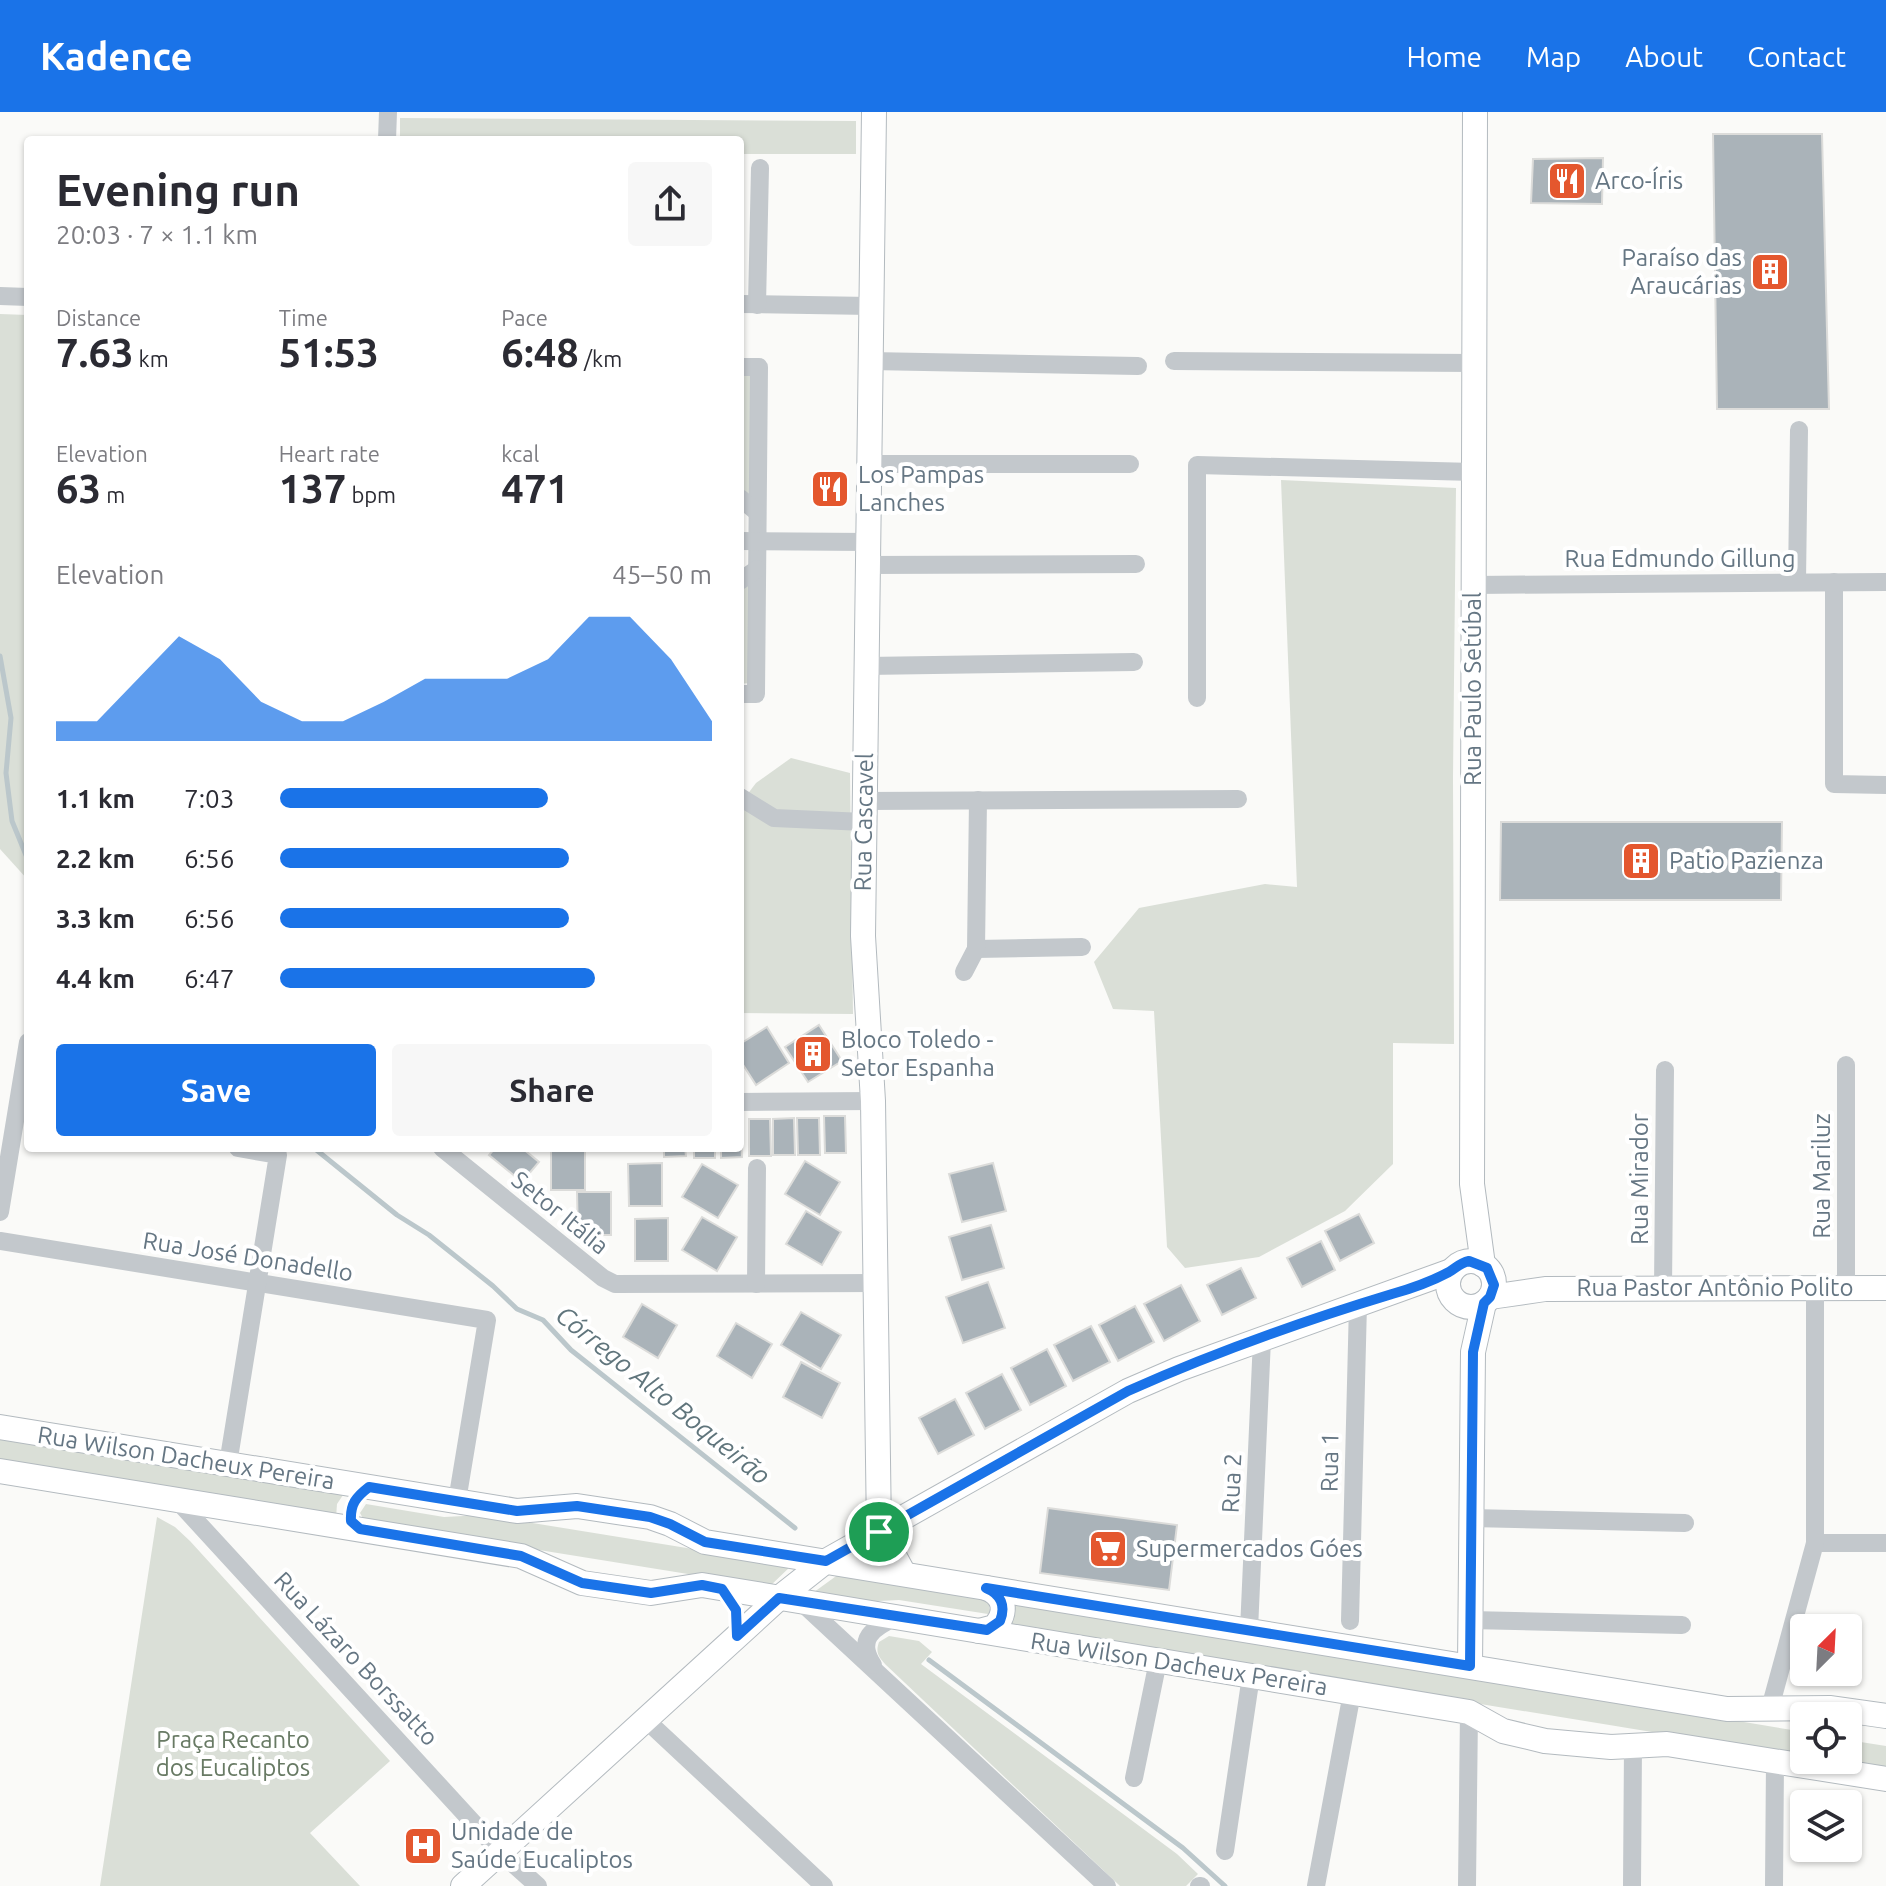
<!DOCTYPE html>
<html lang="en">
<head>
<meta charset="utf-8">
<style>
  body { margin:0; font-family:Ubuntu,sans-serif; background:#f7f7f7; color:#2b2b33; height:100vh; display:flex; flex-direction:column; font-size:30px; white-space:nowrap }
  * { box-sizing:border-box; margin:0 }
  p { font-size:26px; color:#7c7c81 }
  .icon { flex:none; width:44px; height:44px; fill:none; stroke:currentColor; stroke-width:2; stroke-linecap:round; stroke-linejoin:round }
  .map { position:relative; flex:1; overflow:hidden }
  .drawer { position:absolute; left:24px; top:24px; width:720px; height:1016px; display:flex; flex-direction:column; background:#fff; border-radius:8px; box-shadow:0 2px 6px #0004 }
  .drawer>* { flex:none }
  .needle { width:52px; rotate:24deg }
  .fabs { position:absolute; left:1790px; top:1502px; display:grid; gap:16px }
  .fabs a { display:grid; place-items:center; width:72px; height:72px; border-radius:8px; background:#fff; box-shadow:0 2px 6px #0004; font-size:40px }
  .pin { position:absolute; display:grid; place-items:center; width:68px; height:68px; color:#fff; margin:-34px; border:4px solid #fff; border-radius:50%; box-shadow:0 2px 8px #0007 }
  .round { display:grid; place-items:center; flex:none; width:84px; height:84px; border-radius:8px; background:#f7f7f7 }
  .summary { display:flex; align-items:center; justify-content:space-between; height:136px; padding:0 32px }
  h1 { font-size:44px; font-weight:700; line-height:60px }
  .metrics { display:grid; grid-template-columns:repeat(3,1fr); gap:12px; height:136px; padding:8px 32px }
  .metrics div { display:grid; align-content:center }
  .metrics b { font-size:40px; font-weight:700 }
  .metrics small { font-size:22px; font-weight:400 }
  .metrics p { font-size:22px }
  .chart { height:224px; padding:16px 32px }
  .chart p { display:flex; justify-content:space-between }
  .chart svg { width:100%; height:144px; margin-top:8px; fill:#1a73e8; opacity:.7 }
  .action { display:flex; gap:16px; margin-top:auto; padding:16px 32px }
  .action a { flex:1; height:92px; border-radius:8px; background:#1a73e8; color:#fff; font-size:32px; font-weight:700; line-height:92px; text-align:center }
  .action a+a { background:#f7f7f7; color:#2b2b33 }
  ul { padding:0 32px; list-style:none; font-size:26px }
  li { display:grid; grid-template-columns:128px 96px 1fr; align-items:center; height:60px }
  li i { height:20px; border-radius:10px; background:#1a73e8 }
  header { display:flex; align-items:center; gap:48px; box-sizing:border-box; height:112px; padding:0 40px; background:#1a73e8; color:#fff }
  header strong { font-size:38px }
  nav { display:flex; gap:44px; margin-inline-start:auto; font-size:28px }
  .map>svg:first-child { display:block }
  .green { fill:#dadfd7 }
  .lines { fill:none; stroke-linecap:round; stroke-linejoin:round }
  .stream { stroke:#bbc7cb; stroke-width:5 }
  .building { fill:#aab3b9; stroke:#dcdcda; stroke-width:2 }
  .secondary-casing { stroke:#b3babf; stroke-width:26 }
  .street { stroke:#c3c8cc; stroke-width:18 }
  .secondary { stroke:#fff; stroke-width:24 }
  .route-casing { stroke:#fff; stroke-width:16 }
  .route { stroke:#1a73e8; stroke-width:10 }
  .labels { text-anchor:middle; stroke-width:8; stroke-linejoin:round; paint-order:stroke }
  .poi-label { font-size:24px; fill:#657683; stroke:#fff; text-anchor:start }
  .street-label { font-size:24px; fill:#657683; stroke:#fff }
  .park-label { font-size:24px; fill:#687a64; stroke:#fff }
  .water-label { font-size:26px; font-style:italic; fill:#60757c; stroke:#fff }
</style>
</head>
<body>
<header>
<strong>Kadence</strong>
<nav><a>Home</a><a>Map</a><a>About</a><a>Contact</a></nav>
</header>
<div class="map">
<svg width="1886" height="1774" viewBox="0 0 1886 1774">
  <rect width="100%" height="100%" fill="#fafaf8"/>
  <g class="green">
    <polygon points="400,6 856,9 856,42 740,42 740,28 400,28"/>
    <polygon points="0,202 28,203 28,768 0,737"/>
    <polygon points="740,261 752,261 751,385 740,376"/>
    <polygon points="1281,368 1456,376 1453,666 1454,932 1393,931 1393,1052 1345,1099 1259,1145 1185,1156 1167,1135 1154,899 1113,897 1094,850 1139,796 1265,772 1297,775"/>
    <polygon points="748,470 749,571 740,572 740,476"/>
    <polygon points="791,646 850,661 853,902 740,901 740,692 756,671"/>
    <polygon points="0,1324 345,1380 337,1392 336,1406 0,1351"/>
    <polygon points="366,1392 444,1405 483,1403 792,1453 769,1475 365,1410 360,1401"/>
    <polygon points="157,1405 175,1415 190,1429 390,1649 310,1721 360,1774 100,1774"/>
    <polygon points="839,1462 988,1484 990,1499 988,1502 899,1488 858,1490 810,1483"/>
    <polygon points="1014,1488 1804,1620 1804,1645 1005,1514"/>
    <path d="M889 1524 919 1529 932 1540 921 1552 1177 1742 1198 1762 1186 1774H1120L886 1553C879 1545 875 1541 879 1530Z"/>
    <polygon points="1848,1628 1886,1634 1886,1659 1820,1648 1848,1648"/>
  </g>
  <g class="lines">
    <g class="stream">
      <polyline points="0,544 11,606 6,661 12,709 28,748"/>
      <polyline points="314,1036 397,1103 429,1123 493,1174 517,1197 543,1208 571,1238 795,1416"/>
      <polyline points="929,1548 1183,1736 1225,1774"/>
    </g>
  </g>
  <g class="building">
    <polygon points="1713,22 1822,22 1829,297 1717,297"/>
    <polygon points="1603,46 1602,92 1531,91 1533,47"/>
    <polygon points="1501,710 1782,710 1781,788 1500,788"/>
    <polygon points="819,913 842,949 808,970 785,935"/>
    <polygon points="767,915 789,951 756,973 740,948 740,932"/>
    <polygon points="824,1004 845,1004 846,1041 825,1041"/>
    <polygon points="794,1006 795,1043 773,1043 773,1007"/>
    <polygon points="797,1006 819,1006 820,1043 798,1043"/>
    <polygon points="749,1007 770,1007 771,1044 749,1044"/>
    <polygon points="740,1008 742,1045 721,1046 721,1036 740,1036"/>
    <polygon points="495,1036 522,1036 539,1050 522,1070 489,1043"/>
    <rect x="551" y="1036" width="34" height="42"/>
    <polygon points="664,1036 685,1036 686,1044 664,1045"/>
    <rect x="694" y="1036" width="21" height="10"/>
    <polygon points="805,1049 840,1070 820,1103 785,1082"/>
    <polygon points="662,1051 662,1094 629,1094 628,1052"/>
    <polygon points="993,1051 1006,1099 962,1110 949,1062"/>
    <polygon points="702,1052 738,1073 718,1106 682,1085"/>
    <polygon points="577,1080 611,1080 611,1123 578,1123"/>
    <polygon points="806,1099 841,1120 822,1153 786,1132"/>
    <polygon points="1359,1102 1374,1131 1340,1149 1325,1119"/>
    <polygon points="702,1105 737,1125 717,1159 682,1138"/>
    <polygon points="668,1106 668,1149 635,1149 635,1107"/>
    <polygon points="991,1113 1004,1156 962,1168 949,1125"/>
    <polygon points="1321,1129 1335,1158 1302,1175 1287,1146"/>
    <polygon points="1241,1156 1256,1186 1222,1203 1207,1173"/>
    <polygon points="988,1170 1005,1216 963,1231 946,1185"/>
    <polygon points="1181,1173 1200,1209 1164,1229 1144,1192"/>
    <polygon points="642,1192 677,1213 658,1246 623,1225"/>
    <polygon points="1135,1194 1154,1230 1118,1249 1099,1213"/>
    <polygon points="801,1200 841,1223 821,1257 781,1233"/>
    <polygon points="736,1211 772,1232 752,1266 717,1244"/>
    <polygon points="1091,1214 1110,1250 1073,1269 1054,1233"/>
    <polygon points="1047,1237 1066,1274 1030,1293 1011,1256"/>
    <polygon points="801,1250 840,1271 822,1306 783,1285"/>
    <polygon points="1002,1262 1021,1298 985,1317 966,1281"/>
    <polygon points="955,1287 974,1323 938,1342 919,1306"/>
    <polygon points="1048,1396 1177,1413 1169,1478 1040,1461"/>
  </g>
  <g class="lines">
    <g class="secondary-casing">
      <g id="secondary">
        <polyline points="874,0 863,824 873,989 879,1420"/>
        <polyline points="1475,0 1472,1072 1483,1153"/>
        <circle cx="1471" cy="1172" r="23"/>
        <polyline points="1490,1185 1545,1177 1886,1176"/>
        <polyline points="0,1315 517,1399 577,1394 650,1405 670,1412 705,1430 1727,1597 1831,1596 1886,1604"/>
        <polyline points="0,1359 521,1444 582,1471 651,1481 702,1473 1469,1600 1503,1619 1545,1629 1611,1635 1667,1632 1886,1667"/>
        <polyline points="895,1411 891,1438 904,1462"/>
        <path d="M979 1519 994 1515C1008 1501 1005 1483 986 1476"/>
        <polyline points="1470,1554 1473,1240 1484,1191"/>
        <polyline points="463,1774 779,1486 826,1449 1128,1279 1179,1257 1451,1159"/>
      </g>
    </g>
    <g class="street">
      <polyline points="387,28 388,0"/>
      <polyline points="0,184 28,185"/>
      <polyline points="740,192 871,194"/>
      <polyline points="757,193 760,56"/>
      <polyline points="870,249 1138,254"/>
      <polyline points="1174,249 1474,251"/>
      <polyline points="740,255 759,255 756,582 740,582"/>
      <polyline points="869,352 1130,352"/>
      <polyline points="740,386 757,400"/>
      <polyline points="740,429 868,430"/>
      <polyline points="867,453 1136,452"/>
      <polyline points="740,469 757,457"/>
      <polyline points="1797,470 1799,318"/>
      <polyline points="1834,470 1834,672 1886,673"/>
      <polyline points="1474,473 1886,470"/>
      <polyline points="866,554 1134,550"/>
      <polyline points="1197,586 1197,353 1474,360"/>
      <polyline points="740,685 774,706 864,710"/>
      <polyline points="865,689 1238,687"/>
      <polyline points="976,837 1082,835"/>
      <polyline points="964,860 976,837 978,688"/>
      <polyline points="740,990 873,989"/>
      <polyline points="442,1036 603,1166 615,1172 876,1171"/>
      <polyline points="0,1100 28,930"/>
      <polyline points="0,1129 487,1208 457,1389"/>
      <polyline points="756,1172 757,1056"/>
      <polyline points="1846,1176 1846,953"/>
      <polyline points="1663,1177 1665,958"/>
      <polyline points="228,1352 278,1043 238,1036"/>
      <polyline points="176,1387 500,1740 538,1774"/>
      <polyline points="1471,1406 1685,1411"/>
      <polyline points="1815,1431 1886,1431"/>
      <polyline points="800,1489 1107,1774"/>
      <polyline points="1470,1508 1682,1513"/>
      <polyline points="1350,1509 1358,1192"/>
      <polyline points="1249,1518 1262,1227"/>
      <path d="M873 1553C856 1527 873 1516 896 1505"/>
      <polyline points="1770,1596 1815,1431 1815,1176"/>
      <polyline points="645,1607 824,1774"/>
      <polyline points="1134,1666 1158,1549"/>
      <polyline points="1225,1739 1251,1564"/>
      <polyline points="1199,1774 1201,1774"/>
      <polyline points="1316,1774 1352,1581"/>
      <polyline points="1467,1774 1469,1600"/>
      <polyline points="1632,1774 1633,1634"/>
      <polyline points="1774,1774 1775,1649"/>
    </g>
    <use href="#secondary" class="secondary"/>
  </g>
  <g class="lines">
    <g class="route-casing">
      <path id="route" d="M1469 1149 1487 1156 1494 1173 1490 1185 1484 1191 1473 1240 1470 1554 986 1476C1001 1482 1006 1494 1000 1509L987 1518 779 1486 737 1524 736 1498 722 1477 702 1473 651 1481 582 1471 521 1444 360 1417 351 1409C350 1392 356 1385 369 1375L517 1399 577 1394 650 1405 670 1412 705 1430 826 1449 1128 1279C1213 1241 1303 1209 1392 1182 1410 1177 1432 1169 1449 1160 1456 1156 1460 1151 1469 1149Z"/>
    </g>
    <use href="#route" class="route"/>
  </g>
  <defs>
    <g id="restaurant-square" transform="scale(2)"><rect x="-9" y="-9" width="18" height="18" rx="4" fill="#e4572e" stroke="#fff"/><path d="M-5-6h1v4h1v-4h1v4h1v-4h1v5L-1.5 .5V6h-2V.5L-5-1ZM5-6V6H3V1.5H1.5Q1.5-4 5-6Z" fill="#fff"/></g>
    <g id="building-square" transform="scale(2)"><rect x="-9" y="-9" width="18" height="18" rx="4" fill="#e4572e" stroke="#fff"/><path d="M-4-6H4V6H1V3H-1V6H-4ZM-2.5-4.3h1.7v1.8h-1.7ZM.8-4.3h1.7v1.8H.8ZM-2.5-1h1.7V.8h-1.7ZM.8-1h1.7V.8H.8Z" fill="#fff"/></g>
    <g id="supermarket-square" transform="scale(2)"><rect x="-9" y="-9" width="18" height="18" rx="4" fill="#e4572e" stroke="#fff"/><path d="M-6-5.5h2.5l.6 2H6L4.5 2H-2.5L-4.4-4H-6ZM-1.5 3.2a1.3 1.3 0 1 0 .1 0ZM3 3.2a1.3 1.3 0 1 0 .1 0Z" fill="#fff"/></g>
    <g id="hospital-square" transform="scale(2)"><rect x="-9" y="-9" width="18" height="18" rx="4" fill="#e4572e" stroke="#fff"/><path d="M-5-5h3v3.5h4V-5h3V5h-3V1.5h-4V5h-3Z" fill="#fff"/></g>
  </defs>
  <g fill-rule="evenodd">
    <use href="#restaurant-square" x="1567" y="69"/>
    <use href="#building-square" x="1770" y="160"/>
    <use href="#restaurant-square" x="830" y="377"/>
    <use href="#building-square" x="1641" y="749"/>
    <use href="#building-square" x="813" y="942"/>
    <use href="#supermarket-square" x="1108" y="1437"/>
    <use href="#hospital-square" x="423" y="1734"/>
  </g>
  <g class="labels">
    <g class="poi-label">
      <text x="1595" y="77">Arco-Íris</text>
      <text x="1742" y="154" text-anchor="end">Paraíso das<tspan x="1742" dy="28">Araucárias</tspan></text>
      <text x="858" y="371">Los Pampas<tspan x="858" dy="28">Lanches</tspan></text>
      <text x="1669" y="757">Patio Pazienza</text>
      <text x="841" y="936">Bloco Toledo -<tspan x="841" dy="28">Setor Espanha</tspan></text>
      <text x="1136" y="1445">Supermercados Góes</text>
      <text x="451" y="1728">Unidade de<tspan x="451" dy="28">Saúde Eucaliptos</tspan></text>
    </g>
    <g class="street-label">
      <text x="1680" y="455">Rua Edmundo Gillung</text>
      <text transform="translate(1473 577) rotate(-90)" y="8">Rua Paulo Setúbal</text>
      <text transform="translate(864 710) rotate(-89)" y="8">Rua Cascavel</text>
      <text transform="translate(1822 1064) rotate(-90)" y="8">Rua Mariluz</text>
      <text transform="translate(1640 1067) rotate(-90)" y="8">Rua Mirador</text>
      <text transform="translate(560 1101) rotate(39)" y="8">Setor Itália</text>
      <text transform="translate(248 1145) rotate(9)" y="8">Rua José Donadello</text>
      <text x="1715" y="1184">Rua Pastor Antônio Polito</text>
      <text transform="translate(186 1346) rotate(9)" y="8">Rua Wilson Dacheux Pereira</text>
      <text transform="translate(1330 1350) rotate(-89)" y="8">Rua 1</text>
      <text transform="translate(1232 1371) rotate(-87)" y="8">Rua 2</text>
      <text transform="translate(356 1547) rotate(47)" y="8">Rua Lázaro Borssatto</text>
      <text transform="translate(1179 1552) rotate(9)" y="8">Rua Wilson Dacheux Pereira</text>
    </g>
    <g class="park-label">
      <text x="233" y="1636">Praça Recanto<tspan x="233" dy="28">dos Eucaliptos</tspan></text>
    </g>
    <g class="water-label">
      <text transform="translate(663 1283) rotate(39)" y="9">Córrego Alto Boqueirão</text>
    </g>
  </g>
</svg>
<div class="fabs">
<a><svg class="needle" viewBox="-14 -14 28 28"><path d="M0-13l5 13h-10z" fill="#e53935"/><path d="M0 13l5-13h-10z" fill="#7c7c81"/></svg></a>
<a><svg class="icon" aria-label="locate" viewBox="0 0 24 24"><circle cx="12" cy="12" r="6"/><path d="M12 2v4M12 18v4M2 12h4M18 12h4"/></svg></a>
<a><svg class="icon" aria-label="layers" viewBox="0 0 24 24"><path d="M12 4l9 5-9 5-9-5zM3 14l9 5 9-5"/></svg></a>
</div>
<div class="pin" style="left:879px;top:1420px;background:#1e9e55"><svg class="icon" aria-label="arrive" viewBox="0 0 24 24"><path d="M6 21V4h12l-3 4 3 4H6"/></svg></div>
<section class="drawer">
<div class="summary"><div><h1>Evening run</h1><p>20:03 · 7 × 1.1 km</p></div><a class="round"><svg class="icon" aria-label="share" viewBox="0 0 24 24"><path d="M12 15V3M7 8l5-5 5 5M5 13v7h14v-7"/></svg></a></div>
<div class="metrics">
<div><p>Distance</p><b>7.63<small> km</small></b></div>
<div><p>Time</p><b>51:53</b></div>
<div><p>Pace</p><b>6:48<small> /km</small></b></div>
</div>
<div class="metrics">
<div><p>Elevation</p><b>63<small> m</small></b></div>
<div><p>Heart rate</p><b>137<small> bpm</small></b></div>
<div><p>kcal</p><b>471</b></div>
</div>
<div class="chart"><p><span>Elevation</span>45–50 m</p>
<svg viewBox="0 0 160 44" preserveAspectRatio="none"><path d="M0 44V38L10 38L20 25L30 12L40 19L50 32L60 38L70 38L80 32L90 25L100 25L110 25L120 19L130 6L140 6L150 19L160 38V44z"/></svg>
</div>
<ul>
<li><b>1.1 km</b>7:03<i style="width:62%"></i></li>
<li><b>2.2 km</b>6:56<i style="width:67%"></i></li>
<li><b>3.3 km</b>6:56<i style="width:67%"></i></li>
<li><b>4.4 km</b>6:47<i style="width:73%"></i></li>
</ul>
<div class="action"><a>Save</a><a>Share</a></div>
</section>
</div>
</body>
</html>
